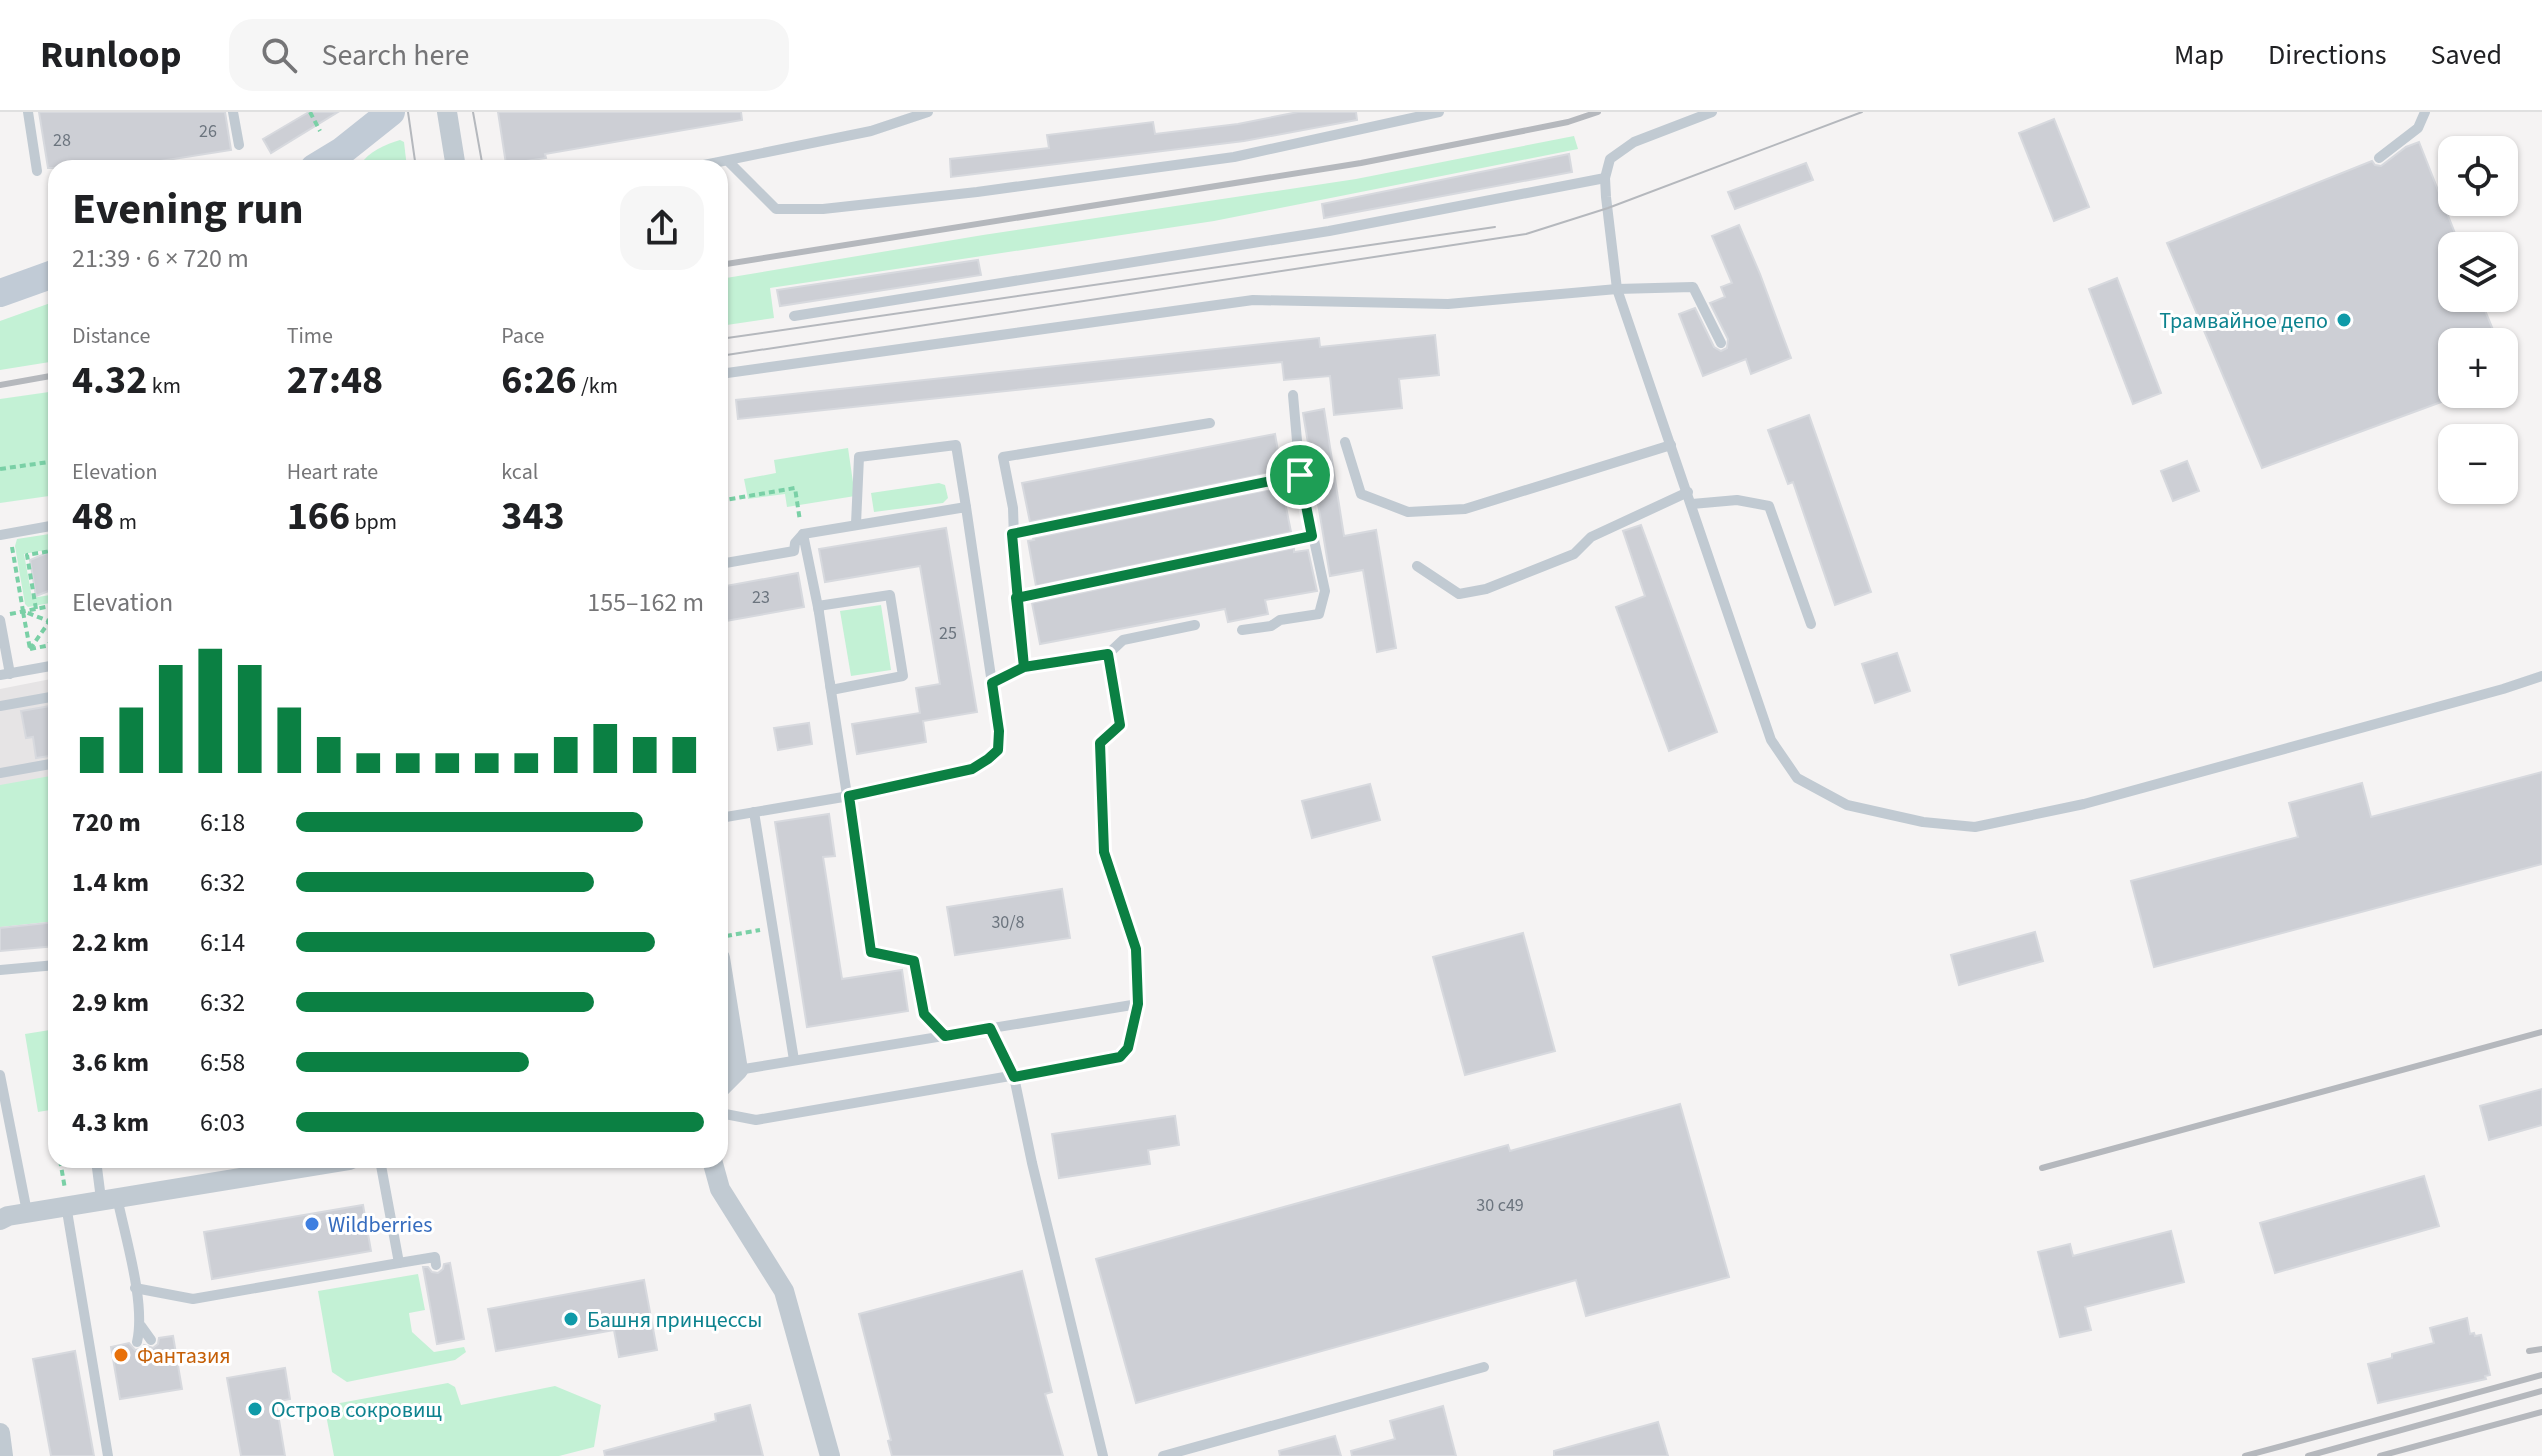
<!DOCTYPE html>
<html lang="en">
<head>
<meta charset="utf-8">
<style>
  body { margin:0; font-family:"Source Sans 3",sans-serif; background:#f6f6f6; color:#202124; height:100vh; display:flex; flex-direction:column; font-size:30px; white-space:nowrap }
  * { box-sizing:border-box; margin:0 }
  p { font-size:26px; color:#757577 }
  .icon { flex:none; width:44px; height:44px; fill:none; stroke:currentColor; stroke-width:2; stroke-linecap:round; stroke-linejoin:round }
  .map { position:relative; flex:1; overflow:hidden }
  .drawer { position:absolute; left:48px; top:48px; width:680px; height:1008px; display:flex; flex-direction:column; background:#fff; border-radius:24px; box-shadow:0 2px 6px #0004 }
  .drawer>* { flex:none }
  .tools { position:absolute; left:2438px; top:24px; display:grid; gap:16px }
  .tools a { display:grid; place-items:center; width:80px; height:80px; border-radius:16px; background:#fff; box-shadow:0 2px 6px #0004; font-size:40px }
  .pin { position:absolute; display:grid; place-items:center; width:68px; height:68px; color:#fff; margin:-34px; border:4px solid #fff; border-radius:50%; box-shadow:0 2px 8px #0007 }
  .round { display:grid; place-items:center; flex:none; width:84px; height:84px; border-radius:24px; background:#f6f6f6 }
  .head { display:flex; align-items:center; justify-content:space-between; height:136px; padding:0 24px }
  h1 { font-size:44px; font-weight:700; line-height:60px }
  .metrics { display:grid; grid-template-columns:repeat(3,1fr); gap:12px; height:136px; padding:8px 24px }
  .metrics div { display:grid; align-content:center }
  .metrics b { font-size:40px; font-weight:700 }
  .metrics small { font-size:22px; font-weight:400 }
  .metrics p { font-size:22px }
  .chart { height:224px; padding:16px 24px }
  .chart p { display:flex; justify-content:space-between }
  .chart svg { width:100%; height:144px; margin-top:8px; stroke:#0b8043; stroke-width:6 }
  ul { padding:0 24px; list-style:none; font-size:26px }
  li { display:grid; grid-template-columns:128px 96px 1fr; align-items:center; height:60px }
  li i { height:20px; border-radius:10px; background:#0b8043 }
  header { display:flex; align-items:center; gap:48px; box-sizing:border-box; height:112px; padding:0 40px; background:#fff; border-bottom:2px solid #e0e0e0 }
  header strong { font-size:38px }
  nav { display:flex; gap:44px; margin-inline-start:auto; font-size:28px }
  .search { width:560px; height:72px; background:#f6f6f6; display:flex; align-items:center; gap:20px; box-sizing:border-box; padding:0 28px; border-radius:24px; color:#757577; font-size:30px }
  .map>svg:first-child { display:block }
  .education { fill:#e6e4e5 }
  .green { fill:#c3f1d5 }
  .building { fill:#cdcfd5; stroke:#d7d9de; stroke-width:2 }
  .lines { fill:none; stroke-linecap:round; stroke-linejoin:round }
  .path { stroke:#7ad0a6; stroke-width:4; stroke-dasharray:6 4; stroke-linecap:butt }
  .lane { stroke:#c1cad2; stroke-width:10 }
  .street { stroke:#c1cad2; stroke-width:20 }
  .secondary { stroke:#c1cbd6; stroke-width:28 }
  .tram { stroke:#b5b8bd; stroke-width:2 }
  .rail { stroke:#b5b8bd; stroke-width:6 }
  .route-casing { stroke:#fff; stroke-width:16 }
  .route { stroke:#0b8043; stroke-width:10 }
  .culture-dot { fill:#0f9aa8; stroke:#fff; stroke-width:3 }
  .shop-dot { fill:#3f7fe0; stroke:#fff; stroke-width:3 }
  .food-dot { fill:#e8710a; stroke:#fff; stroke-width:3 }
  .labels { text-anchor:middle; stroke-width:6; stroke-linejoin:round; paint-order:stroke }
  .number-label { font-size:18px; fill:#6b747e }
  .culture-label { font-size:22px; fill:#0d838f; stroke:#fff; text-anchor:start }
  .shop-label { font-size:22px; fill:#366cbe; stroke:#fff; text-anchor:start }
  .food-label { font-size:22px; fill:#c56008; stroke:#fff; text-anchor:start }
</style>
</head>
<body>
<header>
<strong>Runloop</strong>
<div class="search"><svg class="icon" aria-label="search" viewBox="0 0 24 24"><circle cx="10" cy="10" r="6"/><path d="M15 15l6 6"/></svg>Search here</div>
<nav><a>Map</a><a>Directions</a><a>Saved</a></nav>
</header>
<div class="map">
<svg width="2542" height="1344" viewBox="0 0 2542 1344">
  <rect width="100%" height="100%" fill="#f5f3f3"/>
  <polygon class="education" points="56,566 56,809 0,815 0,577"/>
  <g class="green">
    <polygon points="1574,24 1578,37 1214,109 770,176 774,206 720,214 720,167 983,123 1356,67"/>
    <path d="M400 28 404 30 407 56H364L361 52C368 40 386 32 400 28Z"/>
    <polygon points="56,189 56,249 0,258 0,209"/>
    <polygon points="56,279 56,383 0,391 0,287"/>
    <polygon points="848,336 855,384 787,395 785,382 748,387 744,367 776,361 774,348"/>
    <polygon points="939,371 945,373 948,386 943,391 874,400 871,381"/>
    <polygon points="56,421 56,436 24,442 32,486 56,482 56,490 28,495 25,492 15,434 17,427"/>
    <polygon points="881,493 891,558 851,564 840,499"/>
    <polygon points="56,663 56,809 0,815 0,673"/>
    <polygon points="56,917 56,997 38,1000 25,922"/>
    <polygon points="418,1162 425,1198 409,1201 412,1220 434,1240 464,1235 466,1240 455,1248 347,1270 332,1260 318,1179"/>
    <polygon points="448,1271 455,1275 461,1293 555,1274 601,1293 594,1335 559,1344 334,1344 326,1303 340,1291"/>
  </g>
  <g class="building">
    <polygon points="39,0 225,0 231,38 116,56 48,56"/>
    <polygon points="309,0 338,0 271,41 263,27"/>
    <polygon points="498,0 741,0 742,8 545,42 546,46 506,52"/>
    <polygon points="1298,0 1356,0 1357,8 1244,29 951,65 950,47 1049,36 1047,23 1153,10 1155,22 1238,12"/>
    <polygon points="2054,7 2089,95 2054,109 2019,21"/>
    <polygon points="2419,30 2460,134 2452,134 2452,186 2480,186 2498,230 2452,230 2452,286 2262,356 2167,131 2372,49 2375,53 2381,54 2406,35"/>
    <polygon points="1569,42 1572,60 1324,106 1322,92"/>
    <polygon points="1806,51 1813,68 1735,97 1728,80"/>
    <polygon points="1739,113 1760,162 1791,246 1751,262 1746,247 1703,264 1679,202 1695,196 1714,235 1721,239 1727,236 1728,227 1710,191 1725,185 1721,175 1732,171 1712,124"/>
    <polygon points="978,148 981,163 780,194 777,178"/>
    <polygon points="2117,166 2161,281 2133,292 2089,177"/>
    <polygon points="1435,223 1439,263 1399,267 1402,296 1334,303 1330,264 1284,268 1282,250 738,307 736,288 1319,226 1320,235"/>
    <polygon points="1324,297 1344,424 1376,418 1396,536 1377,540 1363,458 1330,464 1303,301"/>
    <polygon points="1809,303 1871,480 1835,493 1793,370 1788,372 1768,318"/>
    <polygon points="1275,322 1281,356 1278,356 1279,359 1030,410 1022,371"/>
    <polygon points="2187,349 2199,379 2173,389 2161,359"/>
    <polygon points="1282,375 1291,420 1036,474 1028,429 1034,428 1033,426"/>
    <polygon points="1641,413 1717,620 1669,639 1616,495 1645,484 1623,419"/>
    <polygon points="946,416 977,600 923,609 926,630 857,642 852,612 920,601 916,576 940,572 920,454 825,470 819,437"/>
    <polygon points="1294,436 1294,440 1308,438 1317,479 1265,488 1268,502 1228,510 1225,497 1040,532 1032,491"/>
    <polygon points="56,437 56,476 36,484 30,448"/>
    <polygon points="798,461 804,495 720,510 720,475"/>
    <polygon points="1897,541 1910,579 1875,591 1862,552"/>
    <polygon points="56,593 56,643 36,646 33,625 26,626 21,599"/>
    <polygon points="809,611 812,632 778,638 774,616"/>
    <polygon points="2542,660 2542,752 2154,855 2131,769 2298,725 2289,691 2362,671 2371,705"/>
    <polygon points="1370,672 1380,708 1312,726 1302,689"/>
    <polygon points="829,702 835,744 823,745 842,867 902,858 908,899 807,915 775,710"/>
    <polygon points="1062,777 1070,826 955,843 947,795"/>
    <polygon points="56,810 56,834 0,839 0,816"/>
    <polygon points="2035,820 2043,849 1959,873 1951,843"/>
    <polygon points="1523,821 1555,939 1465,963 1433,845"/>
    <polygon points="2542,977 2542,1013 2489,1028 2480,994"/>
    <polygon points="1680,992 1729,1165 1586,1204 1576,1168 1136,1291 1096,1147 1508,1033 1510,1039"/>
    <polygon points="1175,1004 1179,1033 1148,1038 1150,1052 1059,1066 1052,1022"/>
    <polygon points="2424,1064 2439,1114 2275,1161 2260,1111"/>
    <polygon points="363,1093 371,1139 212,1167 204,1120"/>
    <polygon points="2171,1119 2184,1170 2085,1195 2091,1218 2060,1225 2038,1140 2070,1132 2073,1144"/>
    <polygon points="450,1151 464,1227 437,1232 423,1155 428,1155 432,1160 438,1161 443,1157 444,1152"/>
    <polygon points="1022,1159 1052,1280 1045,1282 1063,1344 892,1344 888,1329 891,1328 859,1202"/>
    <polygon points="644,1168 657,1238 619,1245 614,1218 496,1239 488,1197"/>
    <polygon points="2467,1206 2470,1222 2474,1221 2475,1224 2481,1223 2490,1263 2485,1264 2486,1267 2378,1291 2368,1252 2392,1246 2392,1242 2434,1231 2430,1216"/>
    <polygon points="173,1224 182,1277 120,1287 111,1235 129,1231 135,1238 141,1237 144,1233 153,1236 158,1232 159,1226"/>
    <polygon points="75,1239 94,1344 51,1344 33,1247"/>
    <polygon points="285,1256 290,1287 276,1290 285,1344 241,1344 227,1266"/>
    <polygon points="750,1293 763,1344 605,1344 604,1339 716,1309 715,1302"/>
    <polygon points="1443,1294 1456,1344 1352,1344 1351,1339 1395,1327 1390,1309"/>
    <polygon points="1658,1310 1668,1344 1554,1344 1554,1339"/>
    <polygon points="1335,1324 1341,1344 1280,1344 1279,1339"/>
  </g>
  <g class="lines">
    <g class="path">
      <polyline points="310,0 320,19"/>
      <polyline points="0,357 56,349"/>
      <polyline points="720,363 725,388 795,376 800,409"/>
      <polyline points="12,435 23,499 56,512"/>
      <polyline points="36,497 27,443 56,438"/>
      <polyline points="23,500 30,537"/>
      <polyline points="10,502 56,493"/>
      <polyline points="49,532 56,522"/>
      <polyline points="30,537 49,510"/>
      <polyline points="30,537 56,532"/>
      <polyline points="726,824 760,818"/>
      <polyline points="51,997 56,1024"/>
      <polyline points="60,1048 65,1077"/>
    </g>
    <g class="lane">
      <polyline points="28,0 37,59"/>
      <polyline points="233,0 239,33"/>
      <polyline points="1712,0 1634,30 1610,47 1605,66 1606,85 1617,177 1771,628 1797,666 1847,693 1923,710 1975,715 2084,692 2503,577 2542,564"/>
      <polyline points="2379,46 2418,16 2425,0"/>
      <polyline points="729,50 776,97 823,97 977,80 1234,45 1439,0"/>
      <polyline points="689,56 871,19 928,0"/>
      <polyline points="794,204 1329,119 1605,66"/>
      <polyline points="720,262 1253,188 1448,192 1617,177 1693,175 1721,231"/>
      <polyline points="1293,283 1300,363"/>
      <polyline points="1345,330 1361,382 1408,400 1465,397 1671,333"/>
      <polyline points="1692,392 1737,388 1769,394 1811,512"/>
      <polyline points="856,412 859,345 956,333 966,395"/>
      <polyline points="803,422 819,500"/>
      <polyline points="1012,422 1300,363 1325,479 1319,502 1280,508 1271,514 1242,518"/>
      <polyline points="0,423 56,413"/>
      <polyline points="720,452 794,439 795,431 803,422 966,395 999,619 998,638 988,647 972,657 849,684 720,706"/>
      <polyline points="1417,454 1459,482 1486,477 1574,442 1591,425 1688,380"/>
      <polyline points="1016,486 1312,424"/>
      <polyline points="818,494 871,840 914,849 924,902 945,924"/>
      <polyline points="818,494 890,483 903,564 831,578 830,571"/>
      <polyline points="0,508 10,562"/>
      <polyline points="1108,542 1123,528 1195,513"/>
      <polyline points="1024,555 1108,542 1120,613 1100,631 1104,740 1136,837 1138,892"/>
      <polyline points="0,563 56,553"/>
      <polyline points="992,571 1024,555 1016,486 1013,396 1003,345 1210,311"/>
      <polyline points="0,594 56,584"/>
      <polyline points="0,661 56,651"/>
      <polyline points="754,700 794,948"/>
      <polyline points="0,858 56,853"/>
      <polyline points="990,916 1014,965 1032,1051 1103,1344"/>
      <polyline points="0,963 27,1100"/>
      <polyline points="720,1001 756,1008 1120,945 1128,936 1138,892 738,958"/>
      <polyline points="96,1048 101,1087"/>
      <polyline points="380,1048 399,1151 435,1145 436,1153"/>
      <path d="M117 1085C125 1125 146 1191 137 1230"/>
      <polyline points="66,1093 108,1344"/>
      <polyline points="135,1176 193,1187 399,1151"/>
      <polyline points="141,1214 151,1228"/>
      <polyline points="1163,1344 1484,1255"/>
    </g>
    <g class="street">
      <polyline points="447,0 456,56"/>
      <polyline points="720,846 738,958 720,976"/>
      <polyline points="712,1048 720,1077 784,1179 830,1344"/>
      <polyline points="0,1108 8,1104 350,1048"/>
      <polyline points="0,1321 3,1344"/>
    </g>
    <g class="secondary">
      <polyline points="314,56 342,39 391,0"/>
      <polyline points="0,181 56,161"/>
    </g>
    <g class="tram">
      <polyline points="408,0 416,56"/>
      <polyline points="473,0 483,56"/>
      <polyline points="720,227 1495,115"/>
      <polyline points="720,244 1526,122 1608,96 1862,0"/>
    </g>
    <g class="rail">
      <polyline points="720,153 1361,51 1568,10 1598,0"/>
      <polyline points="0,273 56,263"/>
      <polyline points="2042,1056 2542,920"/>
      <polyline points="2529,1239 2542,1237"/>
      <polyline points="2245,1344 2542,1263"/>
      <polyline points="2308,1344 2542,1279"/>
      <polyline points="2380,1344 2542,1300"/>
    </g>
  </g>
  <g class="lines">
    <g class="route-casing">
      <polyline id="route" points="1300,363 1012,422 1024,555 992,571 999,619 998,638 988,647 972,657 849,684 871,840 914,849 924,902 945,924 990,916 1014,965 1120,945 1128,936 1138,892 1136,837 1104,740 1100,631 1120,613 1108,542 1024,555 1016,486 1312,424 1300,363"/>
    </g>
    <use href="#route" class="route"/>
  </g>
  <g class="culture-dot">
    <circle cx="2344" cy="208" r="8"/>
    <circle cx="571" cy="1207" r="8"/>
    <circle cx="255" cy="1297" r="8"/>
  </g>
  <circle class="shop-dot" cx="312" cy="1112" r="8"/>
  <circle class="food-dot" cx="121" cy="1243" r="8"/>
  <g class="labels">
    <g class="number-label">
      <text x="208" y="25">26</text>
      <text x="62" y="34">28</text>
      <text x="761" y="491">23</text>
      <text x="948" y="527">25</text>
      <text x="1008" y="816">30/8</text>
      <text x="1500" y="1099">30 с49</text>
    </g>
    <g class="culture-label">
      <text x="2328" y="216" text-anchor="end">Трамвайное депо</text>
      <text x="587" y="1215">Башня принцессы</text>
      <text x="271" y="1305">Остров сокровищ</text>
    </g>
    <g class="shop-label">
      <text x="328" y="1120">Wildberries</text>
    </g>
    <g class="food-label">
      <text x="137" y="1251">Фантазия</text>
    </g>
  </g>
</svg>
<div class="tools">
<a><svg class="icon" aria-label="locate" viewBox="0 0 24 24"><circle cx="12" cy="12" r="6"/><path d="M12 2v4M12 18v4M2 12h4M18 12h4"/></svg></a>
<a><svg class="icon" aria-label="layers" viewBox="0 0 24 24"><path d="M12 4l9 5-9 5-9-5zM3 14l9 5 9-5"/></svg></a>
<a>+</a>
<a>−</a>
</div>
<div class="pin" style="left:1300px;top:363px;background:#1e9e55"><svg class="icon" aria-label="arrive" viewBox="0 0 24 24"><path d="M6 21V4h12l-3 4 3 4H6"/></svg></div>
<section class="drawer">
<div class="head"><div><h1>Evening run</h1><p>21:39 · 6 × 720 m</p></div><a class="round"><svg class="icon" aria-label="share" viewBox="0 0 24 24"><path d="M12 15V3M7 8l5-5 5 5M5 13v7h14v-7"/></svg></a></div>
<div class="metrics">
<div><p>Distance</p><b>4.32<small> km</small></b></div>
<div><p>Time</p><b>27:48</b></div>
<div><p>Pace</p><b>6:26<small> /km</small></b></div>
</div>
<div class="metrics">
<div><p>Elevation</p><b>48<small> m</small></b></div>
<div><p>Heart rate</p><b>166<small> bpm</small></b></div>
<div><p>kcal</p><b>343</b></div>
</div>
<div class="chart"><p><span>Elevation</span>155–162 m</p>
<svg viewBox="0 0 160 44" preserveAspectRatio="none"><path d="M5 44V33M15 44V24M25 44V11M35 44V6M45 44V11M55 44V24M65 44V33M75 44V38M85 44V38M95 44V38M105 44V38M115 44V38M125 44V33M135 44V29M145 44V33M155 44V33"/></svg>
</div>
<ul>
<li><b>720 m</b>6:18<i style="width:85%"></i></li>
<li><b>1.4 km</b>6:32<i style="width:73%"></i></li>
<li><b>2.2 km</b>6:14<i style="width:88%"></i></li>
<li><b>2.9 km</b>6:32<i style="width:73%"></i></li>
<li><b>3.6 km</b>6:58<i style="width:57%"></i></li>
<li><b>4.3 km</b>6:03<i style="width:100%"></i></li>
</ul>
</section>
</div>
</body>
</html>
